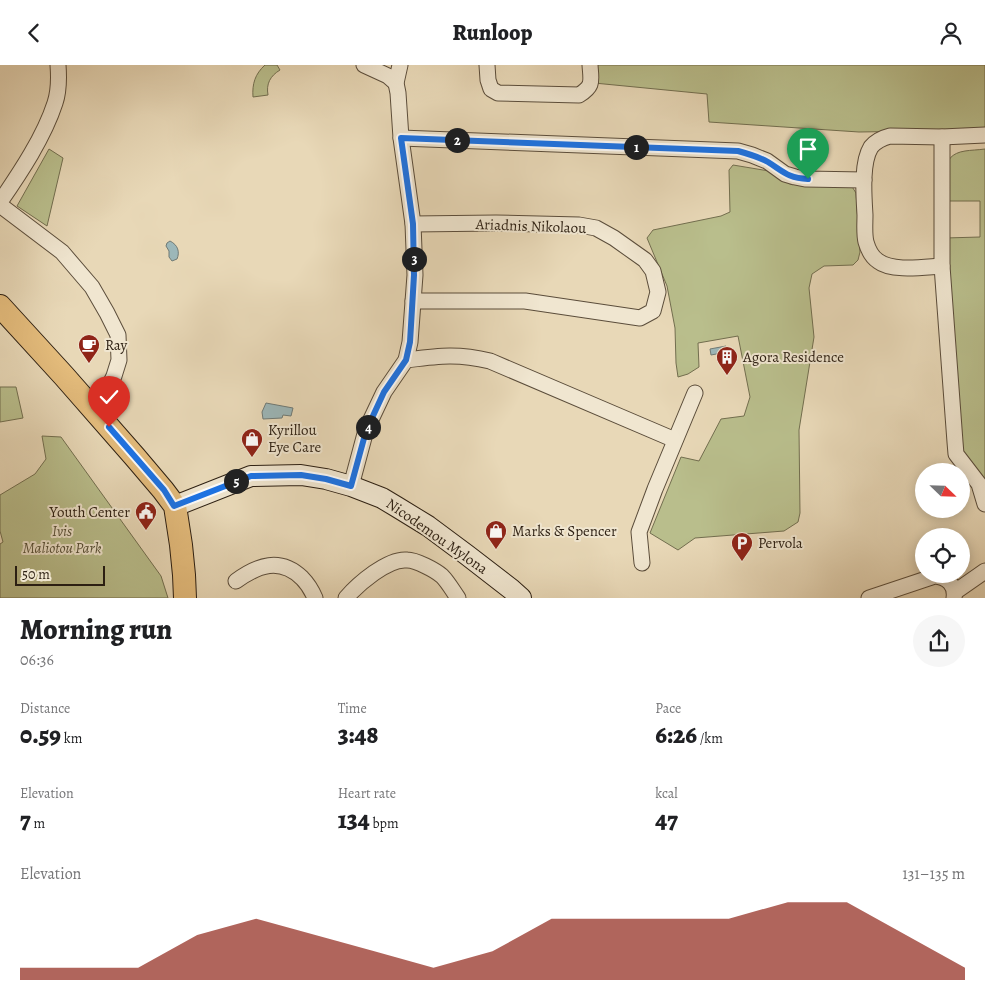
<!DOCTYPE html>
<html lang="en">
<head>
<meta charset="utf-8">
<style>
  body { margin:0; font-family:Alegreya,serif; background:#f6f6f6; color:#202124; height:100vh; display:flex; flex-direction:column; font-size:19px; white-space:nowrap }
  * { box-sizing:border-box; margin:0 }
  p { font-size:16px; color:#757577 }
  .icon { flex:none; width:28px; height:28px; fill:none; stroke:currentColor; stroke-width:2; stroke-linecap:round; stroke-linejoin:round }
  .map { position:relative; height:533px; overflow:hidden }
  .sheet { display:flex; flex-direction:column; background:#fff; flex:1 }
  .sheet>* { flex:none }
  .needle { width:32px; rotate:113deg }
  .tools { position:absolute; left:915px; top:398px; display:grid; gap:10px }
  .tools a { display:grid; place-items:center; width:55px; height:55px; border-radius:50%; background:#fff; box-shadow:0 2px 12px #0003; font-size:25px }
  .scale { position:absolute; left:15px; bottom:12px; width:90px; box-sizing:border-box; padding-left:5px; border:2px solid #2c1f12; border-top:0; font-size:14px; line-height:18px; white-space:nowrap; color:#2c1f12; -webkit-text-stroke:4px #f0e6d0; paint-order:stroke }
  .pin { position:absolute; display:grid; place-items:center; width:42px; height:42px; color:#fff; margin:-51px -21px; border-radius:50% 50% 50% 0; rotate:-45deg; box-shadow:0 0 5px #0007 }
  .pin .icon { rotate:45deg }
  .km { position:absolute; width:25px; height:25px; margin:-12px; border-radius:50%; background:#222; color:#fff; font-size:14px; line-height:25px; text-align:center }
  .round { display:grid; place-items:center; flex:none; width:52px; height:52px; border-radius:26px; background:#f6f6f6 }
  .head { display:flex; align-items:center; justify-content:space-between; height:85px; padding:0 20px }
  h1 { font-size:28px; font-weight:800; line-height:38px }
  .stats { display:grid; grid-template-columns:repeat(3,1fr); gap:8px; height:85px; padding:5px 20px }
  .stats div { display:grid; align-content:center }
  .stats b { font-size:25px; font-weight:800 }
  .stats small { font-size:14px; font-weight:400 }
  .stats p { font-size:14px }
  .chart { height:140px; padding:10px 20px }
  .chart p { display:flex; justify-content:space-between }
  .chart svg { width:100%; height:90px; margin-top:5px; fill:#8f2418; opacity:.7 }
  header { display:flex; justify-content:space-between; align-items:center; height:65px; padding:0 20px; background:#fff; font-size:22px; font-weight:800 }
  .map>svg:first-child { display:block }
  .green { fill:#b9be8c; stroke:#726e4f }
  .water { fill:#9cb7b9; stroke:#6f7a76 }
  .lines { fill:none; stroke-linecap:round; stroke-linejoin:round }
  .street-casing { stroke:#5b4d3b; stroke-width:17 }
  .secondary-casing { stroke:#2c1f12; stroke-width:22 }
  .primary-casing { stroke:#2c1f12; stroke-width:24 }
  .street { stroke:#f0e6d0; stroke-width:15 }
  .secondary { stroke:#f0e6d0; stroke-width:20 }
  .primary { stroke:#e4bc7c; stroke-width:22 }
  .route-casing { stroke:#fff; stroke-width:10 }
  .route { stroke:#1a73e8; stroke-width:6 }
  .labels { text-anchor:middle; stroke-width:4; stroke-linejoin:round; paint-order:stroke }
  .street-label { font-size:15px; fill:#2c1f12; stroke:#f0e6d0 }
  .poi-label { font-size:15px; fill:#2c1f12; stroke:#f0e6d0; text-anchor:start }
  .park-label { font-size:15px; font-style:italic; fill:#564f37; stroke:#f0e6d0 }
</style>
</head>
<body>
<header><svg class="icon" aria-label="back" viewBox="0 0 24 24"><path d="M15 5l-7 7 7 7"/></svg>Runloop<svg class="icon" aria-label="person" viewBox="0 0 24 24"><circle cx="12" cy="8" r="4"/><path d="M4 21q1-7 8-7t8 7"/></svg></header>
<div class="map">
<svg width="985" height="533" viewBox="0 0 985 533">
  <rect width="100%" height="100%" fill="#e8d8b7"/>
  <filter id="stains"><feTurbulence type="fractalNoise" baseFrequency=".004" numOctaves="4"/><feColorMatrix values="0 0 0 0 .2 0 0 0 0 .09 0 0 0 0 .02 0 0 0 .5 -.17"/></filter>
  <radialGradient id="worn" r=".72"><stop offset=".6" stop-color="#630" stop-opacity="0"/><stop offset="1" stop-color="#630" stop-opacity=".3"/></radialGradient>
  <g class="green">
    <path d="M265 0H277L280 5C270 11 266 19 268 30L253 32C252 19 255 9 265 0Z"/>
    <polygon points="594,0 985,0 985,65 859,67 709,57 707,29 594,18"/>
    <polygon points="49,84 63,93 47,161 17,141"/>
    <path d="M985 84V426L960 391 945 173 980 172V136H946C945 116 938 90 965 86 971 85 978 85 985 84Z"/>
    <polygon points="733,100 769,106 790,119 851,120 856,128 860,187 858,195 853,200 824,201 812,209 809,223 814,272 799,365 800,448 798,457 784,466 695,473 678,485 650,468 681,392 699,396 721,354 744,351 750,332 738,271 698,278 699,302 688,309 678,312 676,298 675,263 667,221 647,173 653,165 721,151 730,147 729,105"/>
    <polygon points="0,322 16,322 23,353 0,357"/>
    <polygon points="42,371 61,372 161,511 168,533 0,533 0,479 3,477 0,466 0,430 35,409 46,394"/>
  </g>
  <g class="water">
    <path d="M170 176C178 180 180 187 177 194L172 196 169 192V186L166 181 167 178Z"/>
    <polygon points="726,281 727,287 711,290 710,284"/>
    <polygon points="266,338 293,343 291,351 283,350 282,353 263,354 262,347"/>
  </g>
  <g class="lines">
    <g class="street-casing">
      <g id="street">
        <polyline points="364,0 388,11 396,18"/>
        <path d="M487 0 488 15 491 24 498 28 579 30C594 21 591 16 590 0"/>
        <polyline points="942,72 942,201 955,377 956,389 979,419 985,439"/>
        <polyline points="401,73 738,86 752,90 767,96 785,109 795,112 805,114 864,115"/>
        <path d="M0 137C20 108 44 72 55 38 59 26 59 13 58 0"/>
        <polyline points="0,140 62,187 92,222 107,248 118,270 119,295 114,311 108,323 100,332 90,341"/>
        <polyline points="413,159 496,158 579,160 596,163 614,173 645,195 653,206 658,227 653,246 640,253 525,236 413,236"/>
        <path d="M942 201C924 202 892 207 878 196 872 192 868 184 866 177 864 169 865 159 865 150 864 132 861 98 871 82 876 76 882 73 890 71L942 72 985 70"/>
        <path d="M406 295C438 291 457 288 490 296L675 375"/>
        <polyline points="351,421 366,365 384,327 406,295 410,277 415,210 413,159 401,73 398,28 396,18 400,0"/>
        <polyline points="642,498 639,467 655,424 695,328"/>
        <path d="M236 516C258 500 280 492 302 513 308 519 312 526 315 533"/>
        <polyline points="955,527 985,506"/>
        <path d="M346 533C358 519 388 493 407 495 416 495 435 505 442 511 448 517 453 526 458 533"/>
        <path d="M869 533 935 511C947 512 956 520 954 533"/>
      </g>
    </g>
    <g class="secondary-casing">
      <polyline id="secondary" points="175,441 251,411 301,410 326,414 351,421 382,433 397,442 428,461 467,490 511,524 521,533"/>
    </g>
    <g class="primary-casing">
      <polyline id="primary" points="0,241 64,311 135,392 163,425 175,441 181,480 184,510 185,533"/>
    </g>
    <use href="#street" class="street"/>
    <use href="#secondary" class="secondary"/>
    <use href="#primary" class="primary"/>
  </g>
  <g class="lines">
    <g class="route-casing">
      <path id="route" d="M109 362 164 425 174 441 251 411 301 410 326 414 351 421 366 366 384 327 406 295 410 277 414 210 413 159 401 73 738 86C749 89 759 92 768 97 784 107 788 113 808 114"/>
    </g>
    <use href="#route" class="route"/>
  </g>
  <defs>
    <g id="cafe-pin" transform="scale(1.125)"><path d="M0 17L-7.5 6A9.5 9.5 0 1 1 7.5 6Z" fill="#8f2418" stroke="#f0e6d0"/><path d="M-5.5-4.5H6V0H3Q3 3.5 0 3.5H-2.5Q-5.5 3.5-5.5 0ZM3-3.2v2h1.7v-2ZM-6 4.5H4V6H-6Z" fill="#fff"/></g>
    <g id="building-pin" transform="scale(1.125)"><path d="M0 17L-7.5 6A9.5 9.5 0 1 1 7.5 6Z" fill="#8f2418" stroke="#f0e6d0"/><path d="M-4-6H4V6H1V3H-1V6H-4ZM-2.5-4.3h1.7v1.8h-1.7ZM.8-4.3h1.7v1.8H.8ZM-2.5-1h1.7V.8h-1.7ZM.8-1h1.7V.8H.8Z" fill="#fff"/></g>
    <g id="shop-pin" transform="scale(1.125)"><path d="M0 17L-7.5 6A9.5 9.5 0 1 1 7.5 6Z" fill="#8f2418" stroke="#f0e6d0"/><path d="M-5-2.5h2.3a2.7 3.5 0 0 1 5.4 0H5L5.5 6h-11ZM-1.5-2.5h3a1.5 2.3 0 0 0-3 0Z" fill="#fff"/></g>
    <g id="civic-pin" transform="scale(1.125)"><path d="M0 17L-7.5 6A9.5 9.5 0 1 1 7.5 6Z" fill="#8f2418" stroke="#f0e6d0"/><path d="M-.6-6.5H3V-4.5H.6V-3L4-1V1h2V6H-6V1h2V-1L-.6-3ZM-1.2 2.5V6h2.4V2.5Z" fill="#fff"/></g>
    <g id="parking-pin" transform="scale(1.125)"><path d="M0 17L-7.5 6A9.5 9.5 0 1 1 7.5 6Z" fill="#8f2418" stroke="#f0e6d0"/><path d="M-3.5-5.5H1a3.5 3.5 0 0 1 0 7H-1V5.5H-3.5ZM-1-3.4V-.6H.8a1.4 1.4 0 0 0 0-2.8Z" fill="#fff"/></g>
  </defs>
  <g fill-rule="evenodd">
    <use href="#cafe-pin" x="89" y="280"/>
    <use href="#building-pin" x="727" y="292"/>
    <use href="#shop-pin" x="252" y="374"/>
    <use href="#civic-pin" x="146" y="447"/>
    <use href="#shop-pin" x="496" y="466"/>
    <use href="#parking-pin" x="742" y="478"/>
  </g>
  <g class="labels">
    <g class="street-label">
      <text transform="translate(531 161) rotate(2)" y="5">Ariadnis Nikolaou</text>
      <text transform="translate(437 471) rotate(35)" y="5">Nicodemou Mylona</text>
    </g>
    <g class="poi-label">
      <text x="105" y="285">Ray</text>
      <text x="743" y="297">Agora Residence</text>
      <text x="268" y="370">Kyrillou<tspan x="268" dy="17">Eye Care</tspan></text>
      <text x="130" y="452" text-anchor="end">Youth Center</text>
      <text x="512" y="471">Marks &amp; Spencer</text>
      <text x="758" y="483">Pervola</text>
    </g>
    <g class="park-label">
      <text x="62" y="471">Ivis<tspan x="62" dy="17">Maliotou Park</tspan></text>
    </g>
  </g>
  <rect width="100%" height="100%" filter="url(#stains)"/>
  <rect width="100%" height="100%" fill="url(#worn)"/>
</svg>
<div class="tools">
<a><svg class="needle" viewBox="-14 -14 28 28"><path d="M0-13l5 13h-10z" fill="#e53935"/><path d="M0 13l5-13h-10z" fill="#757577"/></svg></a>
<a><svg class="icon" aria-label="locate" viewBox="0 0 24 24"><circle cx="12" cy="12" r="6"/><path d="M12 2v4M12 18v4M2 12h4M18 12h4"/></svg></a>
</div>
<div class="scale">50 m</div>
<div class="pin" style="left:808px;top:114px;background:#1e9e55"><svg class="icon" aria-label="arrive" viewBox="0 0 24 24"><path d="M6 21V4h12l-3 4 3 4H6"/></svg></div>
<div class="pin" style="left:109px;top:362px;background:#d93025"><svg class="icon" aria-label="check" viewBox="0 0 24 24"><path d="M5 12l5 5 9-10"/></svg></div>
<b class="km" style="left:636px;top:82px">1</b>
<b class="km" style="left:457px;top:75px">2</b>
<b class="km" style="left:414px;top:194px">3</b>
<b class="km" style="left:368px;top:362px">4</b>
<b class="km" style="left:236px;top:416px">5</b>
</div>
<section class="sheet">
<div class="head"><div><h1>Morning run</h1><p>06:36</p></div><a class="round"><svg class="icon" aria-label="share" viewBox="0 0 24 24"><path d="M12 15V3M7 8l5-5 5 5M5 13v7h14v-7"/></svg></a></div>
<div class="stats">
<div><p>Distance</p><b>0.59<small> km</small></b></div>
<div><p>Time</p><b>3:48</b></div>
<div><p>Pace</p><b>6:26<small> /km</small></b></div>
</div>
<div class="stats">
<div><p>Elevation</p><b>7<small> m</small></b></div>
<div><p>Heart rate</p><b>134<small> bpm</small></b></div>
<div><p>kcal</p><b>47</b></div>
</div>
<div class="chart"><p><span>Elevation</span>131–135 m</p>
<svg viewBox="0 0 160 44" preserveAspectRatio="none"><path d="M0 44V38L10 38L20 38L30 22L40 14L50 22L60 30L70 38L80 30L90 14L100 14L110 14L120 14L130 6L140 6L150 22L160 38V44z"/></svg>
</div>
</section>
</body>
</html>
